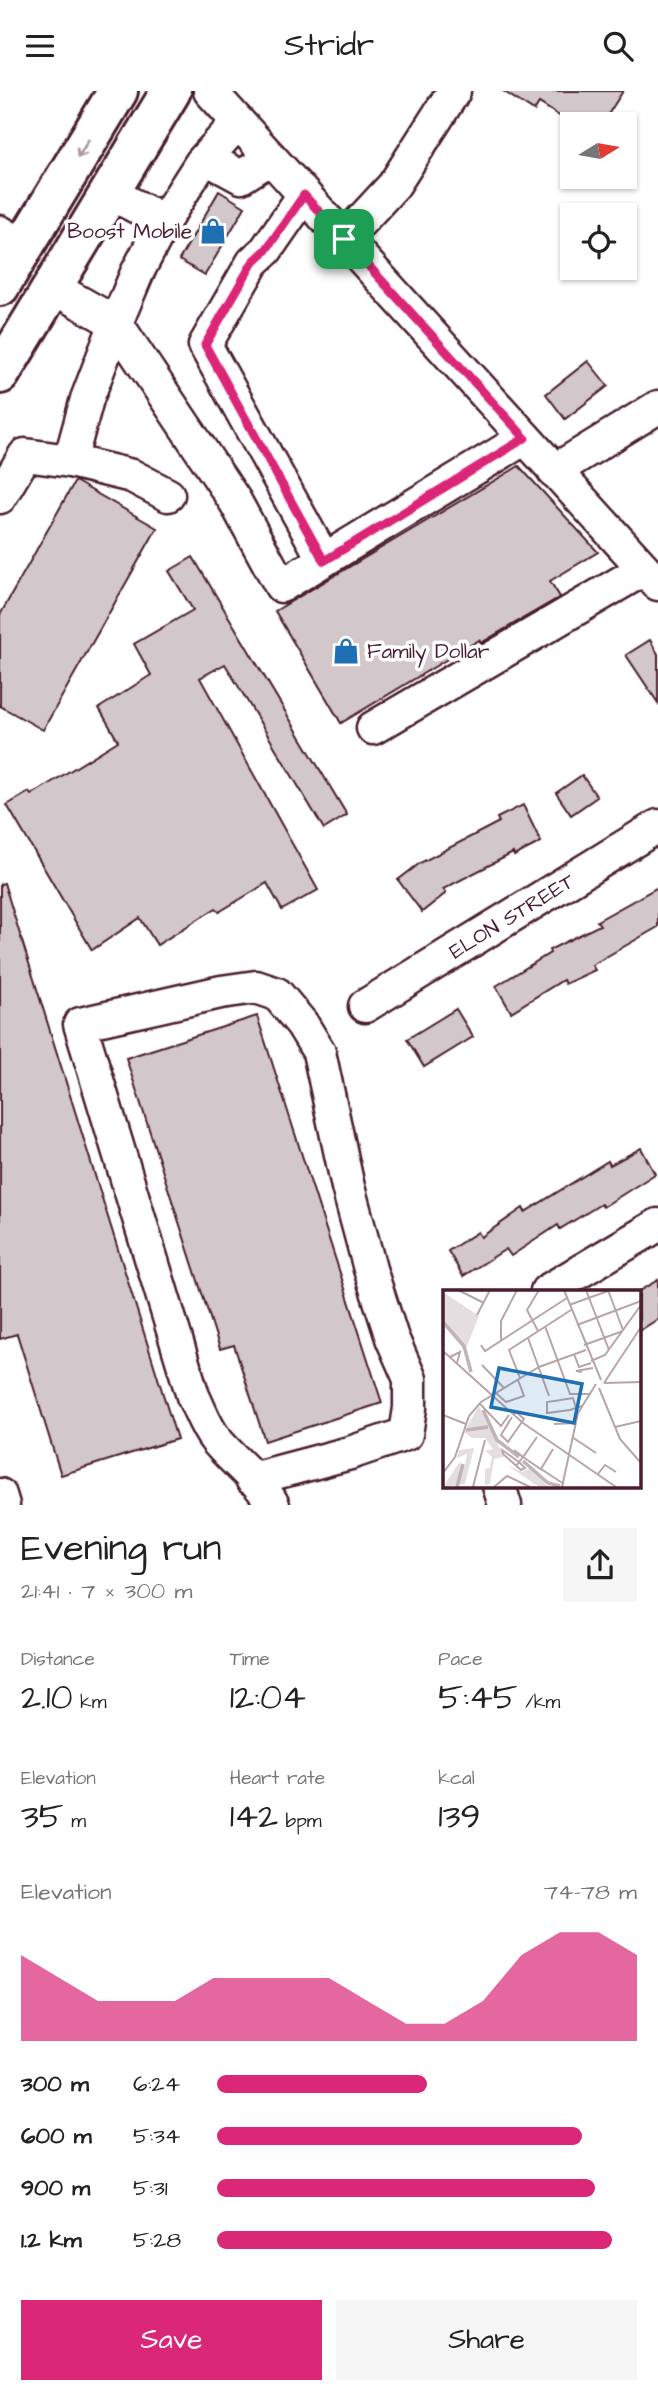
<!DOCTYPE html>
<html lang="en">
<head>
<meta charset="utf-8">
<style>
  body { margin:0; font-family:"Architects Daughter",sans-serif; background:#f6f6f6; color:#222; height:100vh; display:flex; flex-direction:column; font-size:26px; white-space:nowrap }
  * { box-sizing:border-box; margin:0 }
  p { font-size:23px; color:#767676 }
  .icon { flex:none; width:38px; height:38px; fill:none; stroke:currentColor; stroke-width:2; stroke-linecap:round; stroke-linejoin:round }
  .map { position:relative; height:1414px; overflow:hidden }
  .sheet { display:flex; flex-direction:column; background:#fff; flex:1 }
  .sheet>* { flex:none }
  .needle { width:46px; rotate:79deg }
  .controls { position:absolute; left:560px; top:21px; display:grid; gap:14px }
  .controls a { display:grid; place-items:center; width:77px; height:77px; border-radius:0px; background:#fff; box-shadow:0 2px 5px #0004; font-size:35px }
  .pin { position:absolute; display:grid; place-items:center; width:60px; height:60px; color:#fff; margin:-30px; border-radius:14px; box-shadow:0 4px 10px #0006 }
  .round { display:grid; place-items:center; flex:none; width:74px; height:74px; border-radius:0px; background:#f6f6f6 }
  .head { display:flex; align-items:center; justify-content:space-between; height:119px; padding:0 21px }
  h1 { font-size:38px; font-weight:600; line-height:52px }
  .figures { display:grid; grid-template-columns:repeat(3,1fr); gap:10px; height:119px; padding:7px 21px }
  .figures div { display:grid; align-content:center }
  .figures b { font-size:35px; font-weight:600 }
  .figures small { font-size:19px; font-weight:400 }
  .figures p { font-size:19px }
  .chart { height:196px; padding:14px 21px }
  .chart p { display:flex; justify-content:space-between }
  .chart svg { width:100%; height:126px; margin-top:7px; fill:#db2777; opacity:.7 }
  .primary-button { display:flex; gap:14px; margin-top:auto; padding:14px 21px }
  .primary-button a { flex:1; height:80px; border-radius:0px; background:#db2777; color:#fff; font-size:28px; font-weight:600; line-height:80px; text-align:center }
  .primary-button a+a { background:#f6f6f6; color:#222 }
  ul { padding:0 21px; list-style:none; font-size:23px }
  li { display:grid; grid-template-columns:112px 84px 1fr; align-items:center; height:52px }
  li i { height:18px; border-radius:9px; background:#db2777 }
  header { display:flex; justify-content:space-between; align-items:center; height:91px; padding:0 21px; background:#fff; font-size:32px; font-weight:600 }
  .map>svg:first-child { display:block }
  .building { fill:#d2c7cb; stroke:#4a1f2b; stroke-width:2 }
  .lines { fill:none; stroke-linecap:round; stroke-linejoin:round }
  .minor-casing { stroke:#4a1f2b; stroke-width:37 }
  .major-casing { stroke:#4a1f2b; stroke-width:44 }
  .minor { stroke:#fff; stroke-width:32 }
  .major { stroke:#fff; stroke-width:38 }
  .oneway { stroke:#ae9aa0 }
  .route-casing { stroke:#fff; stroke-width:14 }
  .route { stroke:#db2777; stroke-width:9 }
  .labels { text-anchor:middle; stroke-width:7; stroke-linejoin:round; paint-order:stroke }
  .poi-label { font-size:21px; fill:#4a1f2b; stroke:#fff; text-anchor:end }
  .street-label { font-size:21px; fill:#4a1f2b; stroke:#fff }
  .inset-river { fill:none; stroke:#c1b3b6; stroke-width:3.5 }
  .inset-road { fill:none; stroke:#b7a5aa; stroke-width:2 }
  .view { fill:#1f6fb2; fill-opacity:0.15; stroke:#1f6fb2; stroke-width:3.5 }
  .inset-edge { fill:none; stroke:#4a1f2b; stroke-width:3.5 }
</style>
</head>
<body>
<header><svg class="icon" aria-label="menu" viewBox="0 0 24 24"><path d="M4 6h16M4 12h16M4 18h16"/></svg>Stridr<svg class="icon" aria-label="search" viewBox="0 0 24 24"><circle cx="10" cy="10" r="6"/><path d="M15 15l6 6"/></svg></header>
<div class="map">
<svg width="658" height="1414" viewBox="0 0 658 1414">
  <rect width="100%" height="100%" fill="#fff"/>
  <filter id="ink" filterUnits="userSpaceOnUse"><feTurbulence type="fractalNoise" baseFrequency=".0143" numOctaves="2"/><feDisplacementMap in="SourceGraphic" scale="14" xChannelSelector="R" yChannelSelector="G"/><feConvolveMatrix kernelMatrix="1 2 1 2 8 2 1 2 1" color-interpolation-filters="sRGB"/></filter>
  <g filter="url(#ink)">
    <g class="building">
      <polygon points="503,0 623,0 602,33 572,33 539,12 534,20"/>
      <polygon points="219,100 245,116 205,184 179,169"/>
      <polygon points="588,270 608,295 565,328 546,303"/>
      <polygon points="519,375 598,461 550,490 560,506 481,552 479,549 341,632 275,520"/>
      <polygon points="75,390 157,437 43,639 0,615 0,524"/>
      <polygon points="193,466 347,724 324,738 225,573 200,587 318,799 282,819 267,792 219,821 216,817 157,854 140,827 92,859 7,714 29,701 31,704 118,650 99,617 151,584 134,553 193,519 169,480"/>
      <polygon points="650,549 658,563 658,612 626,564"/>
      <polygon points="582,684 597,706 571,724 556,702"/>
      <polygon points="523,714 541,751 514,765 513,762 443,798 446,802 422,821 398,789 420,772 499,731 497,727"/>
      <polygon points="4,792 177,1348 61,1384 17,1243 0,1248 0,793"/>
      <polygon points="658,796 658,836 592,874 595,879 565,893 563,889 511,921 496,895 550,862 549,859 600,834 597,830"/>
      <polygon points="456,918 473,946 424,976 407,948"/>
      <polygon points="257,925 382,1312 265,1350 234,1254 220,1258 126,967"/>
      <polygon points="641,1057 655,1083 603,1116 601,1113 560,1138 558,1134 511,1165 506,1158 463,1185 448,1160 478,1141 481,1146 523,1117 525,1121 608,1070 610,1074"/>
      <polygon points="658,1189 658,1228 639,1240 639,1200"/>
    </g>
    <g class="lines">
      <g class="minor-casing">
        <g id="minor">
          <polyline points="210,0 658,493"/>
          <polyline points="238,31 201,72 164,130 137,182 116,232 235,410 281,495 525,347"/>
          <polyline points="206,67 241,86 271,67"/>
          <polyline points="110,102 164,130"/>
          <polyline points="304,104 266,159 253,171 205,254 324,469"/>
          <polyline points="0,141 24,155"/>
          <polyline points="344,148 394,94 454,0"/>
          <polyline points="52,196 116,232 87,308 70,370"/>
          <polyline points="554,380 658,316"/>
          <polyline points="0,406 25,364 70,370 132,385 168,404"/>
          <polyline points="373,637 644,478"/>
          <path id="s1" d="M365 915 658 735"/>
          <polyline points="547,1200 658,1134"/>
          <path d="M252 1388 350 1362 406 1343 410 1317V1288L392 1247 370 1178 348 1096 319 961 302 933 277 903 256 896 221 901 80 933 193 1305C200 1319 206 1337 216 1349 233 1370 260 1389 273 1414"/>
          <polyline points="499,1395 505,1414"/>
          <polyline points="0,1404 3,1414"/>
        </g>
      </g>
      <g class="major-casing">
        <g id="major">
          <polyline points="0,195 118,0"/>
          <polyline points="0,283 171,0"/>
        </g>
      </g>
      <use href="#minor" class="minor"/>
      <use href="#major" class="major"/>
    </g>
    <defs><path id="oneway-shaft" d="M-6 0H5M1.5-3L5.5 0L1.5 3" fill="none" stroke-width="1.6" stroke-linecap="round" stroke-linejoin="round" transform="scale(1.75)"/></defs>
    <use class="oneway" href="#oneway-shaft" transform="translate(83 58) rotate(121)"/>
  </g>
  <g class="lines" filter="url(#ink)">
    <g class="route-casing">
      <polygon id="route" points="304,104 525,347 324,470 205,254 253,171 266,159"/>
    </g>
    <use href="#route" class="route"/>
  </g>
  <defs>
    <g id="shop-bare" transform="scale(2.1)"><path d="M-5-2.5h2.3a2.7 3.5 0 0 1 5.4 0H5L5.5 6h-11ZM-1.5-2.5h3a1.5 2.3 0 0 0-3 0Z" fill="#1f6fb2" stroke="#fff" stroke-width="2.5" paint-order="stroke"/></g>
  </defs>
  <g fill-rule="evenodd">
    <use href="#shop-bare" x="213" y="140"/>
    <use href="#shop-bare" x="346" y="560"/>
  </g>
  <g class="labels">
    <g class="poi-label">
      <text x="192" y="147">Boost Mobile</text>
      <text x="367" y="567" text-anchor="start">Family Dollar</text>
    </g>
    <g class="street-label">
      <text dy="7" stroke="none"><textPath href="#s1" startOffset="172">ELON STREET</textPath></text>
    </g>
  </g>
  <g transform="translate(443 1199)">
    <rect width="198" height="198" fill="#fff"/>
    <path d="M0 2 36 26 22 61 0 33ZM36 116 61 167 51 169 47 194 42 195V179L47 178 49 167 42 161 50 159 42 148H29L21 142ZM31 158 22 194 0 197 16 173 22 175 24 164 14 168 16 160ZM64 175 79 182 87 178 106 197H96Z" fill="#e5dee0"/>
    <path class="inset-river" d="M0 32 21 56 28 82M40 120 54 150 76 167M23 140 45 137M80 171 105 193 117 196M14 197 20 174"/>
    <path class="inset-road" d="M15 0 41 13M121 0 158 90M143 0 166 60M165 0 180 40M126 15 165 1M34 25 47 0M134 35 198 11M102 36 127 104H147M95 41 84 20 96 0M85 48 106 106M58 50V31L74 0M38 55 42 61 124 8M141 55 180 41M0 61 80 133 173 197M131 64 136 77 148 73M7 67 17 62 14 73M148 71 162 65 198 15M39 75 61 98M139 82 133 81 150 78M77 88 66 60 128 20M161 93 198 37M161 93 198 92M156 98 177 149 198 173M53 103 63 112 81 106 75 90M37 114 58 136 66 125M133 118 130 108 104 112V123L127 120 139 116M0 125 23 134M69 127 58 145 65 152 81 129 73 122 70 125M111 134 132 133M172 137 198 131M129 147 153 163M110 159 98 179 121 194M71 160 80 167 94 147M73 176 76 172 82 178 78 180 60 164 59 160 76 172 80 167 99 180M0 183 12 167 26 126 38 112 96 77 143 60M155 184 162 175 173 182M30 197 42 150M51 197 64 186 87 197M119 197 135 123 153 94"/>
    <path class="view" d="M56 78 139 94 131 133 48 117Z"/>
    <rect width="198" height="198" class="inset-edge"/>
  </g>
</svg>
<div class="controls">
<a><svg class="needle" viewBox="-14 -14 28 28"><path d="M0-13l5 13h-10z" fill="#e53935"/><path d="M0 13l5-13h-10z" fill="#767676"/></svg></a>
<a><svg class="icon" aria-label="locate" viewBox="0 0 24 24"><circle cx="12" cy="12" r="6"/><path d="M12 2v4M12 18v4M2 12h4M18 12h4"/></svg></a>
</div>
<div class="pin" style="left:344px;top:148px;background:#1e9e55"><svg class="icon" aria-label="arrive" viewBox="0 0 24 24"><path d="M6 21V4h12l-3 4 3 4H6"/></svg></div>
</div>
<section class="sheet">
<div class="head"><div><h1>Evening run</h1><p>21:41 · 7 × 300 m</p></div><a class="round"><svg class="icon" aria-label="share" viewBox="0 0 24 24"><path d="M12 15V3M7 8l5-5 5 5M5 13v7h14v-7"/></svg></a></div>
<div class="figures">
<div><p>Distance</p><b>2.10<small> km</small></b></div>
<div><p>Time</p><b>12:04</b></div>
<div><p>Pace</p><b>5:45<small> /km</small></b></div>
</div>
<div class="figures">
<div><p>Elevation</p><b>35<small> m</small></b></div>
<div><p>Heart rate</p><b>142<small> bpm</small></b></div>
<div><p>kcal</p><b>139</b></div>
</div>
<div class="chart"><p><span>Elevation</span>74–78 m</p>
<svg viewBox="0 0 160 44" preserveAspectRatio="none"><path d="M0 44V14L10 22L20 30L30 30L40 30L50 22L60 22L70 22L80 22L90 30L100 38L110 38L120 30L130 14L140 6L150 6L160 14V44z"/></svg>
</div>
<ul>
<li><b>300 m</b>6:24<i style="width:50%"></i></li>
<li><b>600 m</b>5:34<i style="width:87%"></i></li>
<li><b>900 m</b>5:31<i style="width:90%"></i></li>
<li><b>1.2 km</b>5:28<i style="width:94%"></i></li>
</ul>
<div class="primary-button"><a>Save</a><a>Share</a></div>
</section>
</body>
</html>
